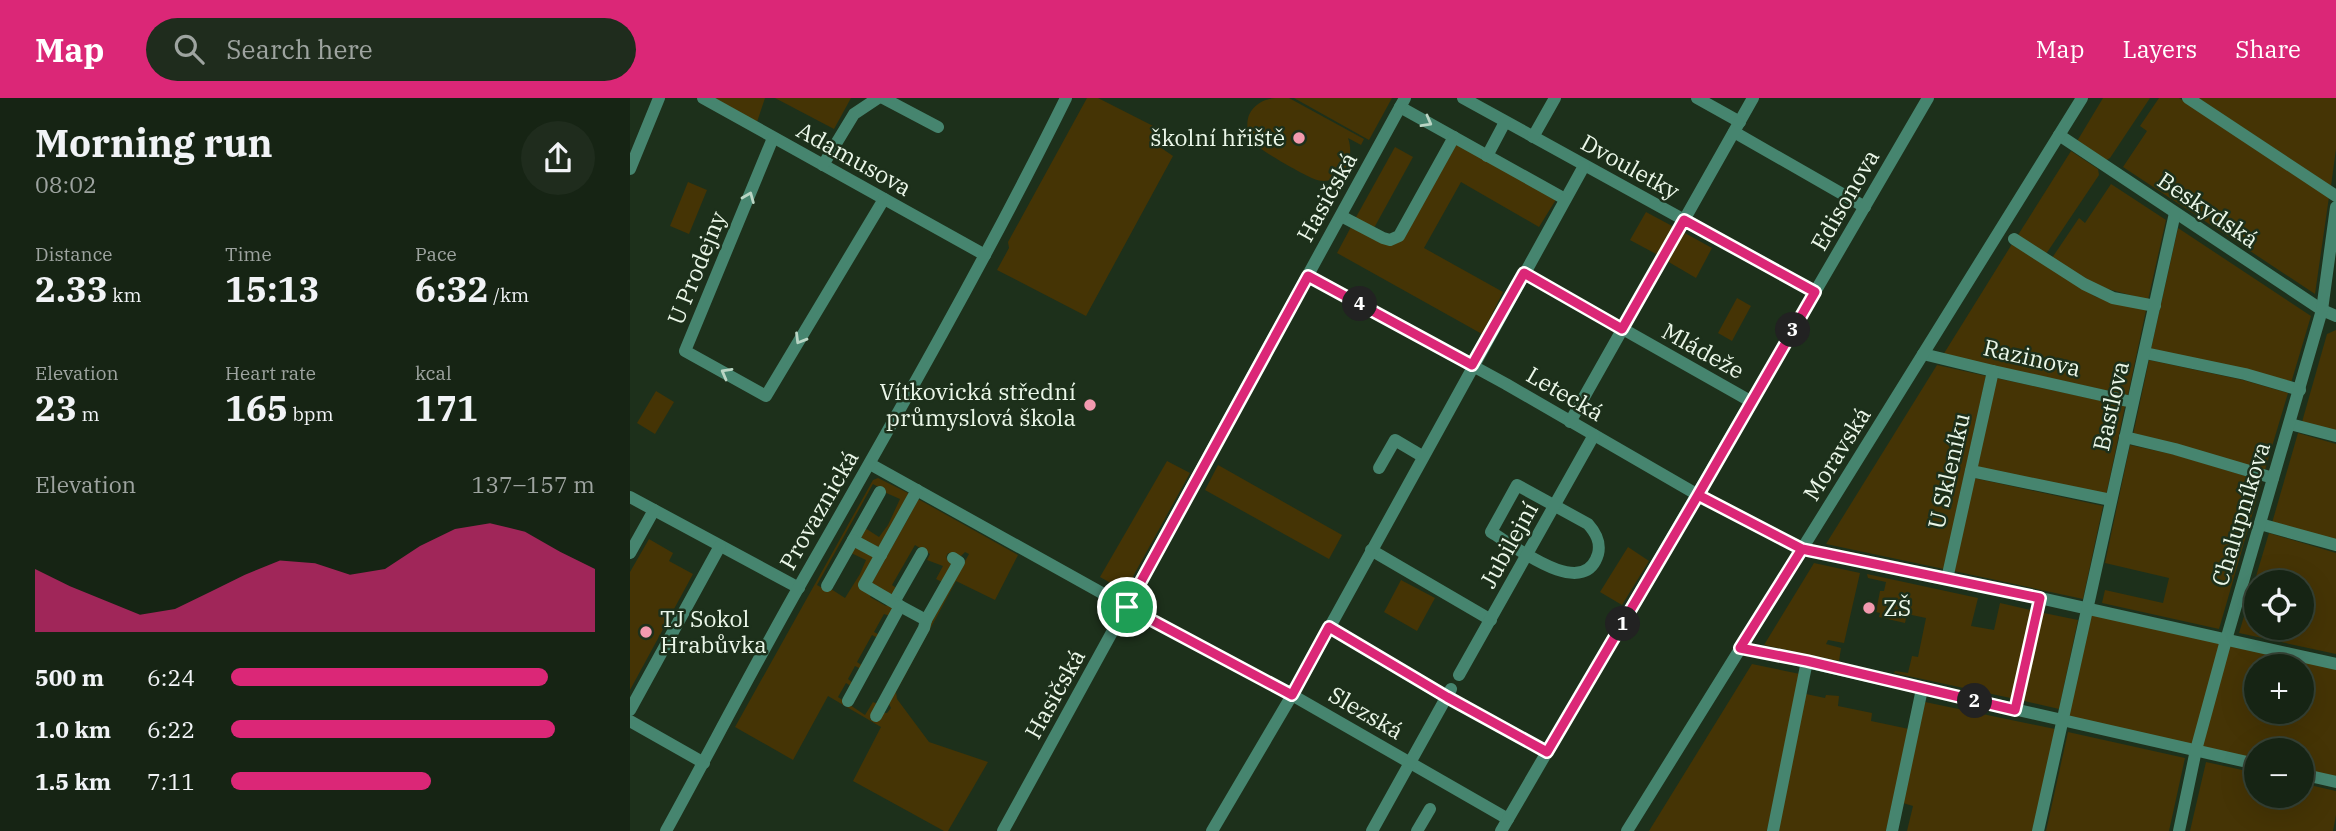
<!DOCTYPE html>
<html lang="en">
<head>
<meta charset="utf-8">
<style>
  body { margin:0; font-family:"IBM Plex Serif",serif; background:#1f2c1d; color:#f1f3f6; height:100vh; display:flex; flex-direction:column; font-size:26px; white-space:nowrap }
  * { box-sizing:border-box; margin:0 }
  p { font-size:23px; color:#9ea4a0 }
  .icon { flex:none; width:38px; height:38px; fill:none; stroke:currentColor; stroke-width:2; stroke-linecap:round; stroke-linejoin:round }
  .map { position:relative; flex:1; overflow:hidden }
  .side { display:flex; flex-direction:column; background:#162414; width:630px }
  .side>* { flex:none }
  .fabs { position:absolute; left:1614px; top:472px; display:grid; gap:14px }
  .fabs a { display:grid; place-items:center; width:70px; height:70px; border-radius:50%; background:#162414; box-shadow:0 7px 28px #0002,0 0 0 2px #354134; font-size:35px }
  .pin { position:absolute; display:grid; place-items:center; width:60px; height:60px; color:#fff; margin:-30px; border:4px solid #fff; border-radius:50%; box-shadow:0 2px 7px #0007 }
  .km { position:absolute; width:35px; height:35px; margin:-18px; border-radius:50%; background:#222; color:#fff; font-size:19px; line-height:35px; text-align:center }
  .round { display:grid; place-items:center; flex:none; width:74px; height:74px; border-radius:37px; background:#1f2c1d }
  .summary { display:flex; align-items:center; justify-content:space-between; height:119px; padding:0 35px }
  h1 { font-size:38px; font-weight:700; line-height:52px }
  .metrics { display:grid; grid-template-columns:repeat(3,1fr); gap:10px; height:119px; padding:7px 35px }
  .metrics div { display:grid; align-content:center }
  .metrics b { font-size:35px; font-weight:700 }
  .metrics small { font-size:19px; font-weight:400 }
  .metrics p { font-size:19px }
  .chart { height:196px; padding:14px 35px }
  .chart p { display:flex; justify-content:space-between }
  .chart svg { width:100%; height:126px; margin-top:7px; fill:#db2777; opacity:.7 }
  ul { padding:0 35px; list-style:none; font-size:23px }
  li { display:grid; grid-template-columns:112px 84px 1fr; align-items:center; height:52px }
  li i { height:18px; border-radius:9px; background:#db2777 }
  header { display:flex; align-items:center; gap:42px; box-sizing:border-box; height:98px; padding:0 35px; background:#db2777; color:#fff }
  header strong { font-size:33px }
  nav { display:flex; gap:38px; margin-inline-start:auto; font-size:24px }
  .search { width:490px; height:63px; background:#1f2c1d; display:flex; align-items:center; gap:18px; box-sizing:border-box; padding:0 24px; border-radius:38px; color:#9ea4a0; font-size:26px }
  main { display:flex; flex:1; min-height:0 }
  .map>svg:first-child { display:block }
  .green { fill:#453405; fill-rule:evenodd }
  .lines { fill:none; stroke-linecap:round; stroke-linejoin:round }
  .minor { stroke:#46856f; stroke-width:12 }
  .oneway { stroke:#bad5c4 }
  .route-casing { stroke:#fff; stroke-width:14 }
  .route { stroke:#db2777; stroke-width:9 }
  .poi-dot { fill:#f29aaf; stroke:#1d301b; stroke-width:2.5 }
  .labels { text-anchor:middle; stroke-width:5; stroke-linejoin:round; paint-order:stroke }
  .poi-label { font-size:23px; fill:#ebf7e9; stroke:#1d301b; text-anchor:end }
  .street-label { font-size:23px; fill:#ebf7e9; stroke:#1d301b }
</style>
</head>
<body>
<header>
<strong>Map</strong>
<div class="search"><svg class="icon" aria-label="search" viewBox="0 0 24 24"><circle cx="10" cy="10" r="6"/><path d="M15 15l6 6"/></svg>Search here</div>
<nav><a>Map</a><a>Layers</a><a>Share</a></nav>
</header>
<main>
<section class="side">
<div class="summary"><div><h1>Morning run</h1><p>08:02</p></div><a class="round"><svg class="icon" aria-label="share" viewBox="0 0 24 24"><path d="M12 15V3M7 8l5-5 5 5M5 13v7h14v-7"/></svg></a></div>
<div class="metrics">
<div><p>Distance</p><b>2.33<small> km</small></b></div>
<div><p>Time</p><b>15:13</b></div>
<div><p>Pace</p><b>6:32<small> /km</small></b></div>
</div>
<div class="metrics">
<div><p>Elevation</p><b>23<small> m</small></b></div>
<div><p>Heart rate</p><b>165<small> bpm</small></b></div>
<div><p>kcal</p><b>171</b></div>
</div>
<div class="chart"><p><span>Elevation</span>137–157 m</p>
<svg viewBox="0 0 160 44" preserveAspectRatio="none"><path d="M0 44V22L10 28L20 33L30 38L40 36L50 30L60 24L70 19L80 20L90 24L100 22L110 14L120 8L130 6L140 9L150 16L160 22V44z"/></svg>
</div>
<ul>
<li><b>500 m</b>6:24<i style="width:87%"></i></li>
<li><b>1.0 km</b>6:22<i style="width:89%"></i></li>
<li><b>1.5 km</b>7:11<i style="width:55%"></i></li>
</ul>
</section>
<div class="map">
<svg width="1706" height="733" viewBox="0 0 1706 733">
  <rect width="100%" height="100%" fill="#1d301b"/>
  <g class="green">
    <polygon points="84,0 135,0 127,24"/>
    <polygon points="145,0 221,0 204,31"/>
    <polygon points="457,0 468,0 531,32 524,45 543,58 456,218 367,172 379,150 378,144"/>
    <path d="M645 0H659L734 41 731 47 718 40C726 62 712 88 687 82 677 79 627 51 622 43 617 36 616 25 619 17 624 6 634 1 645 0Z"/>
    <polygon points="664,0 762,0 739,42"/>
    <polygon points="1473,0 1520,0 1480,60 1475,63 1446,45"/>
    <polygon points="1529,0 1549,0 1699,99 1685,196 1493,69 1517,33 1510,28"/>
    <polygon points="1568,0 1706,0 1706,51 1701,88"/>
    <polygon points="826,44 927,100 909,129 831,84 794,150 873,194 852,236 707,155 722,127 762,146"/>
    <polygon points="765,49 783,59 744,130 725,121"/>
    <polygon points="1441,53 1468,71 1469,77 1416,156 1388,137"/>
    <polygon points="58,84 77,92 59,136 40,128"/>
    <polygon points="1481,86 1536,122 1518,202 1467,188 1422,160 1449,120 1455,125"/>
    <polygon points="1016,114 1044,129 1028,157 1000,142"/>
    <polygon points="1548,130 1681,218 1661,285 1521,251"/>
    <polygon points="1053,134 1082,150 1066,180 1037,163"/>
    <polygon points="1382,146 1466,199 1516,212 1498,297 1313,257"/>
    <polygon points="1107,200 1121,208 1102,243 1088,235"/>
    <polygon points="1706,232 1706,335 1672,324 1697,236"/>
    <polygon points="1519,262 1613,282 1658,295 1635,372 1503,337"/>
    <polygon points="1307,267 1356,278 1314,471 1196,446"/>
    <polygon points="1366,280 1495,308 1476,398 1347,369"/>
    <polygon points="26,293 44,304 25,336 7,325"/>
    <polygon points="1668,335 1706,346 1706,443 1642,425"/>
    <polygon points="1500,347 1546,357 1632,383 1589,531 1472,505 1475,492 1533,505 1539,480 1475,465"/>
    <polygon points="537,363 560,375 495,493 470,479"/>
    <polygon points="588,367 712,437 699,461 575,392"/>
    <path d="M248 380 278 395 277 402 251 448 246 450 232 442 231 437 235 430 249 439 258 427 270 401 254 394V392L243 386 187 487 198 493 201 491 215 500 230 476 236 462 221 455 224 449 229 448 243 457 244 460 233 480 232 490 241 497 240 499 256 508 258 506 263 510V513L260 518 254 516 244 534 250 537 248 540 242 537 227 564 233 568 231 571 225 568 218 581 223 585 221 588 216 585 208 599 235 617 243 604 248 606 240 621 246 624 252 615H257L261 610 258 604 339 456 335 454 329 460 318 455 316 459 322 464 312 484 306 481 313 468 297 462 300 456 285 447 262 487 268 491 263 498 258 499 239 488V484L246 477 280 417C280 410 281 405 288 401L388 457 365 502 326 483 266 594 267 601 299 644 358 664 318 733H314L223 683 251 629 198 598 163 662 105 629 243 382Z"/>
    <polygon points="1344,380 1473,408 1453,501 1324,473"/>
    <path d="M1639 435 1706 455V556L1609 535ZM1626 485H1671V530H1626Z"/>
    <polygon points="19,441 43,455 39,463 63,476 0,592 0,474"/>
    <polygon points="998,449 1019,463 992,507 970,494"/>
    <polygon points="1184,465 1230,475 1214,545 1198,542 1196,546 1211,550 1209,563 1134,547"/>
    <polygon points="1237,476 1348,500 1341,528 1364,532 1370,505 1405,513 1385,601 1264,575 1265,573 1278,575 1282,558 1288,559 1296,520 1277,516 1275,525 1249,519 1250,515 1246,514 1250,493 1254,493 1256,484 1238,480"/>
    <polygon points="771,482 805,500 787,533 754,514"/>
    <path d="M1456 510 1706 566V684L1671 676V653H1626V666L1433 622ZM1626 569H1671V614H1626Z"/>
    <polygon points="1409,514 1448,522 1429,611 1390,602"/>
    <polygon points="1122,566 1170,576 1137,733 1019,733"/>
    <polygon points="1176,596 1195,600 1196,597 1209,598 1208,608 1242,615 1241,623 1279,631 1256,733 1147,733"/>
    <polygon points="1295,604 1425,631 1403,733 1277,733 1283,708 1273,705"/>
    <polygon points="1438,634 1555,660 1539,733 1416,733"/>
    <polygon points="1576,664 1626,675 1626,698 1671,698 1671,685 1706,693 1706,717 1703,733 1560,733"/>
  </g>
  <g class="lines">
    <g class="minor">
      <polyline points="73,0 355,157"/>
      <polyline points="253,0 308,29"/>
      <polyline points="833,0 1185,194"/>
      <polyline points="1067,0 1110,24"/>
      <polyline points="1558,0 1706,98"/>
      <polyline points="770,9 935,101"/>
      <polyline points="1104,34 1235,109"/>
      <polyline points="1429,37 1692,212 1706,218"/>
      <polyline points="903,39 925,0"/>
      <polyline points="143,40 55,253 136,298 254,101"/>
      <polyline points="857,58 875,24"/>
      <polyline points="193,67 224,16 248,0"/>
      <polyline points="0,71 29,0"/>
      <polyline points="711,118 753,140 760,142 769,138 824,39"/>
      <polyline points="1384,141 1454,186 1483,200 1525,208"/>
      <polyline points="894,175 1122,304"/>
      <polyline points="678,178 876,286 1068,397 1172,451 1410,500 1706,566"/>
      <polyline points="1515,255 1615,276 1670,292"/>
      <polyline points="1293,256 1363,273 1502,304"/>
      <polyline points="940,324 1123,0"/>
      <polyline points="1660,326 1706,338"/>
      <polyline points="1495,339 1545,351 1643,380"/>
      <polyline points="240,366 497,509 662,597 878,721"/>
      <polyline points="749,370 765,342 792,358"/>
      <polyline points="1341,373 1481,402"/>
      <path d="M887 387 958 426C966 435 971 444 968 456 954 504 883 447 861 434Z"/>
      <polyline points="250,394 223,442 251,457"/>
      <polyline points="0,399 169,490"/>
      <polyline points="1630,426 1706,447"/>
      <polyline points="741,452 861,522"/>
      <polyline points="0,455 24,412"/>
      <polyline points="1317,481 1363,273"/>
      <polyline points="197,488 223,442"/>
      <polyline points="264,504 292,455"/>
      <polyline points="296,522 329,464 323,460"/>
      <polyline points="699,529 816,599 917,654"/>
      <polyline points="1110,549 1626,666"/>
      <polyline points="829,577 964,337"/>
      <polyline points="218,603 270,508 234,487 287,392"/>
      <polyline points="0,612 90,448"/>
      <polyline points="1385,612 1410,500"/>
      <polyline points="246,618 294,530 296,522 270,508"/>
      <polyline points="0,623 74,665"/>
      <polyline points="1671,676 1706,684"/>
      <path d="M36 733C81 651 124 568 170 487 262 326 354 166 436 0"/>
      <polyline points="373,733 775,0"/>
      <polyline points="582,733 665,592 954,68"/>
      <polyline points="742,733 821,591"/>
      <polyline points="787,733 800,711"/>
      <polyline points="871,733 1298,0"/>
      <polyline points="997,733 1452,0"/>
      <polyline points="1143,733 1177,563"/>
      <polyline points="1262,733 1292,591"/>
      <polyline points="1408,733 1545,115"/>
      <polyline points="1549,733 1566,652 1596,542 1692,212 1706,109"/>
    </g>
  </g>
  <defs><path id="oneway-chevron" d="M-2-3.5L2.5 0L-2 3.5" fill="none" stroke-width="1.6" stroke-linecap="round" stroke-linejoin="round" transform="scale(1.75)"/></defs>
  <g class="oneway">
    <use href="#oneway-chevron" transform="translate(797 24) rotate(29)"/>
    <use href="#oneway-chevron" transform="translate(119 99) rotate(-68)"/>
    <use href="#oneway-chevron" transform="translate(170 241) rotate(121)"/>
    <use href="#oneway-chevron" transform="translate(96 275) rotate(-151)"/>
  </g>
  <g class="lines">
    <g class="route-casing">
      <polyline id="route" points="497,509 662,597 699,529 817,599 917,654 1068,397 1172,451 1410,500 1385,612 1177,563 1110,550 1172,451 1068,397 1185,194 1054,122 992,231 894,175 842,267 678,178 497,509"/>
    </g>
    <use href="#route" class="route"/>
  </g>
  <g class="poi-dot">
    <circle cx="669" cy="40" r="7"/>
    <circle cx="460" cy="307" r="7"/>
    <circle cx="1239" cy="510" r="7"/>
    <circle cx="16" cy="534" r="7"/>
  </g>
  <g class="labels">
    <g class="poi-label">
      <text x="655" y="48">školní hřiště</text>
      <text x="446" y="302">Vítkovická střední<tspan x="446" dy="26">průmyslová škola</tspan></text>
      <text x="1253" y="518" text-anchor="start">ZŠ</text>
      <text x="30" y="529" text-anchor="start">TJ Sokol<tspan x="30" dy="26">Hrabůvka</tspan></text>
    </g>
    <g class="street-label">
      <text transform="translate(224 61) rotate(29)" y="8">Adamusova</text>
      <text transform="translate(1000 69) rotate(29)" y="8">Dvouletky</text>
      <text transform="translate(697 99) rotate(-61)" y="8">Hasičská</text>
      <text transform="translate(1215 102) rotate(-60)" y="8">Edisonova</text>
      <text transform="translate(1578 112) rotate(34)" y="8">Beskydská</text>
      <text transform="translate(67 170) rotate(-68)" y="8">U Prodejny</text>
      <text transform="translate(1073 253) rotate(29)" y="8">Mládeže</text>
      <text transform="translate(1402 260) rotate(13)" y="8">Razinova</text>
      <text transform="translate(935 296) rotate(30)" y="8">Letecká</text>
      <text transform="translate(1481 308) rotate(-77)" y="8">Bastlova</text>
      <text transform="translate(1207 356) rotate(-58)" y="8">Moravská</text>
      <text transform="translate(1319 373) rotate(-77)" y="8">U Skleníku</text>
      <text transform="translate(189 412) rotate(-60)" y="8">Provaznická</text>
      <text transform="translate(1611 416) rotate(-73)" y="8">Chalupníkova</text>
      <text transform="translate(879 447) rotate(-61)" y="8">Jubilejní</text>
      <text transform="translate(425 596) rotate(-61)" y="8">Hasičská</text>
      <text transform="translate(736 615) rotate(30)" y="8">Slezská</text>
    </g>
  </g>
</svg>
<div class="fabs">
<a><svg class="icon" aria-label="locate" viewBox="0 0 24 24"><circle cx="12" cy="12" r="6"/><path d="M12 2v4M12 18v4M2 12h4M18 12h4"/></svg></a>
<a>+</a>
<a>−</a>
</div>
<div class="pin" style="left:497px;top:509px;background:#1e9e55"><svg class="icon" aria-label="arrive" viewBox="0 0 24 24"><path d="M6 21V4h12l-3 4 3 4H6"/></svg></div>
<b class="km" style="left:993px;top:526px">1</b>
<b class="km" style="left:1345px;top:603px">2</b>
<b class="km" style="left:1163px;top:232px">3</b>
<b class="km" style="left:730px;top:206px">4</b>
</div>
</main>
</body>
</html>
